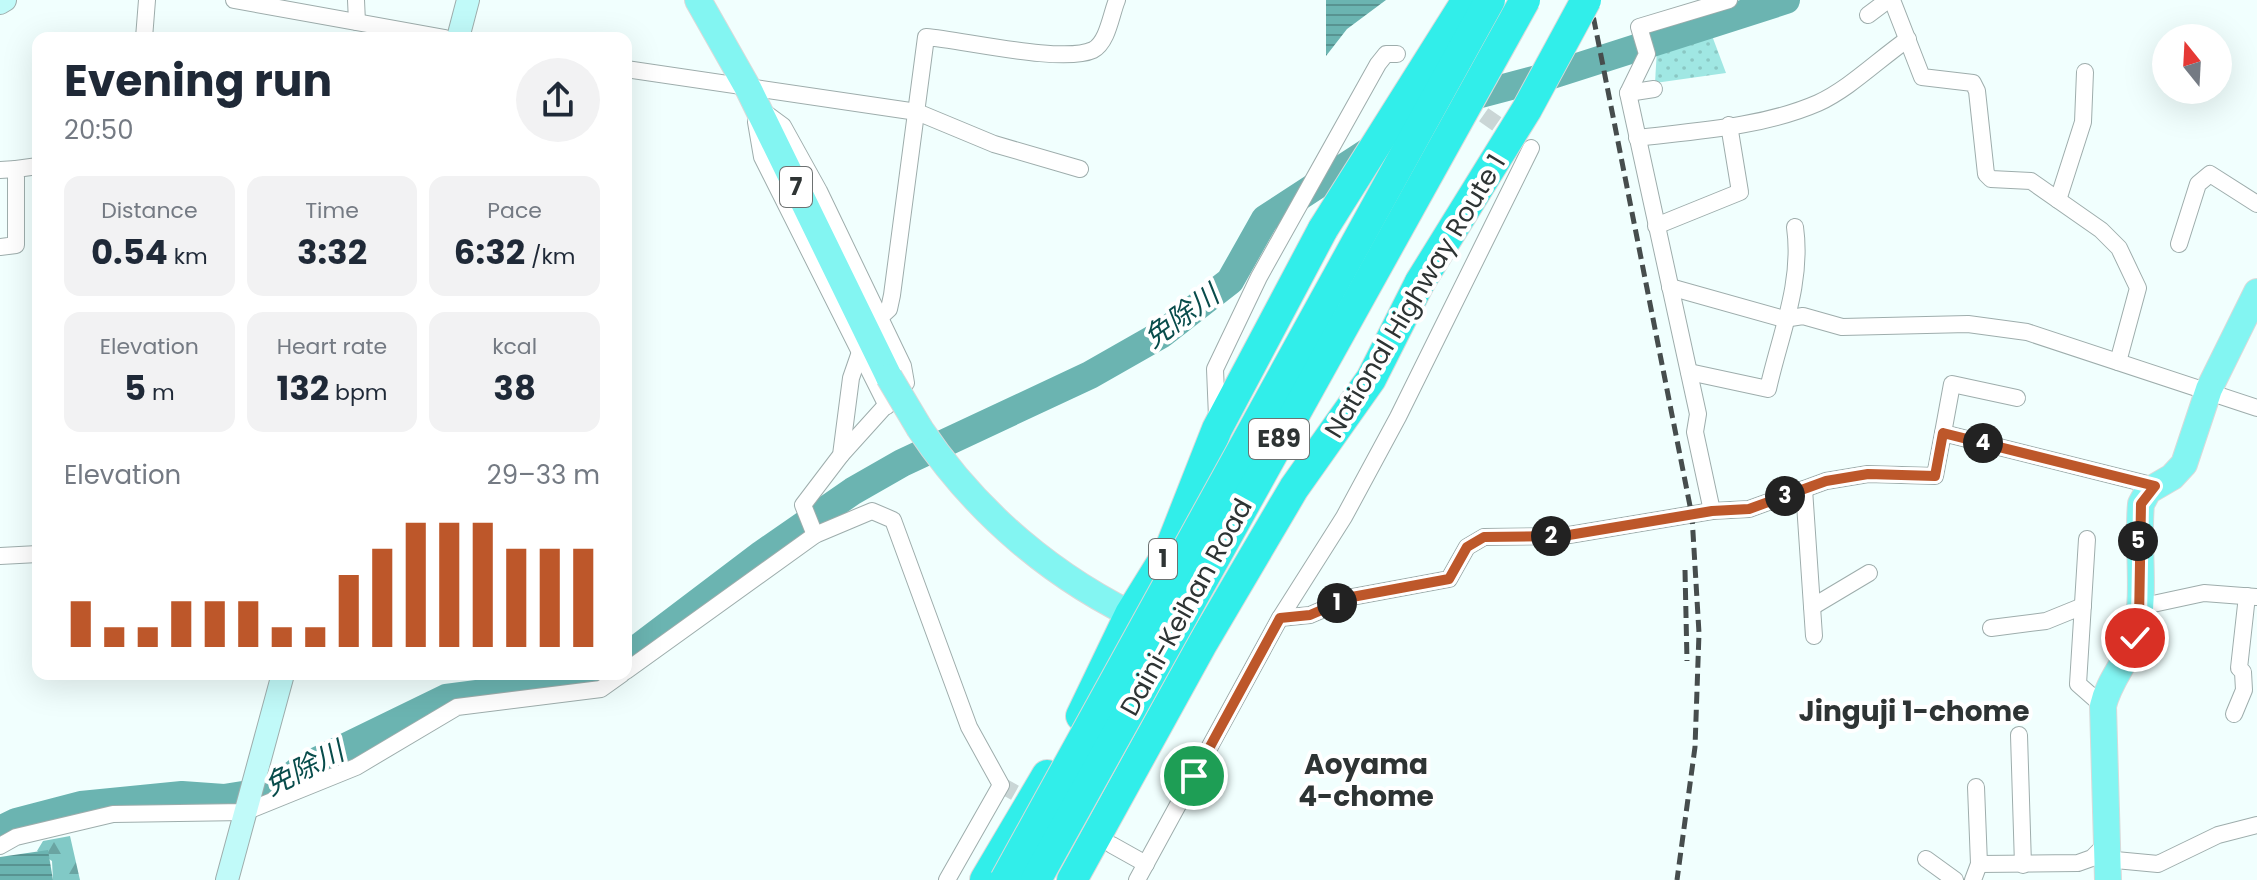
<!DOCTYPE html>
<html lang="en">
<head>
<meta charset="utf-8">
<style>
  body { margin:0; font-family:Poppins,"Noto Sans JP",sans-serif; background:#f2f2f3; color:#1f2937; height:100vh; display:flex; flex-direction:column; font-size:30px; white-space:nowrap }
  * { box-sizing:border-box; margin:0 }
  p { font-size:26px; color:#747a83 }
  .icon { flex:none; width:44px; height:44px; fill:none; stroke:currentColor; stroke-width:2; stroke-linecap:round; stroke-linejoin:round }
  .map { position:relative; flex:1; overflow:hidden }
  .side { position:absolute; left:32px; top:32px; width:600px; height:648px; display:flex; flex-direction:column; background:#fff; border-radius:16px; box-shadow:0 8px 32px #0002 }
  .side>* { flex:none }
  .needle { width:52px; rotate:342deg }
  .controls { position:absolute; left:2152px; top:24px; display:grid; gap:16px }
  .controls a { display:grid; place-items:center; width:80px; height:80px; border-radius:50%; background:#fff; box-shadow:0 8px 32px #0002; font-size:40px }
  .pin { position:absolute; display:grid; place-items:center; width:68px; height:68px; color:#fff; margin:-34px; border:4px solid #fff; border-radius:50%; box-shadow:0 2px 8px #0007 }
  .km { position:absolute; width:40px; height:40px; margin:-20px; border-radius:50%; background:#222; color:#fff; font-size:22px; line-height:40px; text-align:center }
  .round { display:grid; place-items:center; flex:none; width:84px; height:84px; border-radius:42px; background:#f2f2f3 }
  .summary { display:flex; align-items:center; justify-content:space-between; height:136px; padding:0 32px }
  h1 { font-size:44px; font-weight:700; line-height:60px }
  .figures { display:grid; grid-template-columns:repeat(3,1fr); gap:12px; height:136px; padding:8px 32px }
  .figures div { display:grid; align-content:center; border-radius:16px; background:#f2f2f3; text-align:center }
  .figures b { font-size:34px; font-weight:700 }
  .figures small { font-size:22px; font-weight:400 }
  .figures p { font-size:22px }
  .chart { height:224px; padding:16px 32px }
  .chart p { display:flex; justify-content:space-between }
  .chart svg { width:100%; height:144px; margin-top:8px; stroke:#bd572a; stroke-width:6 }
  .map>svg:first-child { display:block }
  .forest { fill:url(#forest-firs) }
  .park { fill:url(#park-dots) }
  .water { fill:url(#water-rules) }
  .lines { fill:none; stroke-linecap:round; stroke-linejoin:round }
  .river { stroke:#6bb4b1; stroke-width:28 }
  .street-tunnel { stroke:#cad6d6; stroke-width:16; stroke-dasharray:16 8; stroke-linecap:butt }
  .street-casing { stroke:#9eadac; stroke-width:18 }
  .secondary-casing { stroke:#9eadac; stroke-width:24 }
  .primary-casing { stroke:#d9dada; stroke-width:28 }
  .highway-casing { stroke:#d9dada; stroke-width:32 }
  .street { stroke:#fff; stroke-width:16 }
  .secondary { stroke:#c1faf9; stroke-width:22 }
  .primary { stroke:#83f5f2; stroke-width:26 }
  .highway { stroke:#31eeea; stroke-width:30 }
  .rail { stroke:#464d4d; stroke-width:5; stroke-dasharray:12 6; stroke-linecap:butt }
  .primary-bridge-casing { stroke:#d9dada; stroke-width:28; stroke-linecap:butt }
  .highway-bridge-casing { stroke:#d9dada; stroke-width:32; stroke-linecap:butt }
  .primary-bridge { stroke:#83f5f2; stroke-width:26 }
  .highway-bridge { stroke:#31eeea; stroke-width:30 }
  .route-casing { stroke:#fff; stroke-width:16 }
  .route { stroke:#bd572a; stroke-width:10 }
  .labels { text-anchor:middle; stroke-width:8; stroke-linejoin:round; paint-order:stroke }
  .shield { fill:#fff; stroke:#6d7171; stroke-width:2 }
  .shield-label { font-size:24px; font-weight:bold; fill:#2e3434 }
  .street-label { font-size:26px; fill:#2e3434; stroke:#fff }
  .water-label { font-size:28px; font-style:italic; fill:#084c4b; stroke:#fff }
  .neighbourhood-label { font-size:28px; font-weight:bold; fill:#2e3434; stroke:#fff }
</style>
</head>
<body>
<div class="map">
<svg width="2257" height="880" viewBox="0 0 2257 880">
  <defs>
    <pattern id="forest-firs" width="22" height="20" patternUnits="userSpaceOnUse" patternTransform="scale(2)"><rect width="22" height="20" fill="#81c9c6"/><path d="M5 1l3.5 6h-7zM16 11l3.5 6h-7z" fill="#6aa4a2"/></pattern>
    <pattern id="park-dots" width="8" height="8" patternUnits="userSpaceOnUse" patternTransform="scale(2)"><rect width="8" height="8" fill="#a0e7e3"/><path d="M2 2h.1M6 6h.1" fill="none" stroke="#8ac7c3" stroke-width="1.8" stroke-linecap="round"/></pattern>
    <pattern id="water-rules" width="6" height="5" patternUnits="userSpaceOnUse" patternTransform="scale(2)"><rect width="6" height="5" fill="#6bb4b1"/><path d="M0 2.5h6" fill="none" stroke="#589391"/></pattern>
  </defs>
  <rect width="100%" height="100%" fill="#f1fffe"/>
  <polygon class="forest" points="70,836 80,880 53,880 52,861 37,851 43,841"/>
  <polygon class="park" points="1711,33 1726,73 1655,83 1657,49"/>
  <g class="water">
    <polygon points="1326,0 1386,0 1347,29 1326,56"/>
    <polygon points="48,850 53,880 0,880 0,857"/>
  </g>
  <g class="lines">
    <g class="river">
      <polyline points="1458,100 1549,76 1786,0"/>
      <polyline points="626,657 762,554 853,491 902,463 1090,375 1162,334 1230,281 1265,219 1377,146"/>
      <polyline points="0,830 16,822 81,805 182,795 224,798 275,790 300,769 446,698 554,684 601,674"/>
    </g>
    <g class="street-tunnel">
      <polyline points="1464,101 1517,138"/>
      <polyline points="1001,785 1035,804"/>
    </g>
    <g class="street-casing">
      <g id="street">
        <polyline points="234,0 445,38"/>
        <polyline points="356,0 357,22"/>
        <polyline points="1892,0 1922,77 1973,83 1977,91 1986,174 1991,179 2031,181 2101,230 2119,248 2138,288 2118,362"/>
        <polyline points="1868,15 1888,0"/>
        <polyline points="144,38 147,0"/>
        <polyline points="626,69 917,112 994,144 1080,169"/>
        <polyline points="1628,93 1654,89"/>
        <polyline points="764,112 783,126 819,191 903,366 906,383 841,455"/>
        <polyline points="756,122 762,157 887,406"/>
        <path d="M1637 138C1696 131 1763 127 1818 103 1849 89 1879 59 1908 39"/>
        <polyline points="0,170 16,169"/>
        <polyline points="2058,200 2083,122 2085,72"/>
        <polyline points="1656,226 1740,192 1729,125"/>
        <polyline points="2179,244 2198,184 2210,174 2257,204"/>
        <polyline points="0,247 16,245 16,169 38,166"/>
        <polyline points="1670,287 1784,319 1803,316 1842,327 1968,324 2027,332 2257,408"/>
        <path d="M878 319 889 309 892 295 926 37C963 40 1063 64 1093 50 1108 42 1111 14 1117 0"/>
        <path d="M1689 372 1768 389C1780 335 1803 283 1795 227"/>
        <polyline points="1217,417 1215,369 1259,277 1378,64 1386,54 1397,54"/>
        <polyline points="1943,433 1952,384 2017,398"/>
        <polyline points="1804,489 1814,636"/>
        <polyline points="1712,511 1695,432 1698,414 1628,93 1647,54 1639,27 1729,0"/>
        <polyline points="815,535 803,505 841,455 851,378 860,352"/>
        <polyline points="2087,539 2078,684 2103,706"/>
        <polyline points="0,556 38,554"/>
        <polyline points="1812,607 1869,573"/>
        <polyline points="2139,607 2204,593 2256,597"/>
        <polyline points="1280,618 1310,615 1352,597 1449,579 1467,547 1484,537 1563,536 1712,511 1749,509 1826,481 1868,474 1935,476 1943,433 2155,486"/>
        <polyline points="1991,628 2046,621 2083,606"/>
        <polyline points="626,671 815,535 872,511 893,520 969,727 1001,785 947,880"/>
        <polyline points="2234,714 2244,690 2243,672 2239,668 2247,596"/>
        <polyline points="2019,735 2023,865"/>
        <polyline points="1112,845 1146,864"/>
        <polyline points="0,846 16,837 113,814 245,812 356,767 457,707 601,689 622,674"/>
        <polyline points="1926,859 1955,880"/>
        <polyline points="2105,859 2158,864 2218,835 2257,825"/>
        <polyline points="1979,864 2078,863 2092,858 2105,845"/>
        <polyline points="1137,880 1280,618 1344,517 1398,417 1531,148"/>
        <polyline points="1973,880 1979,864 1976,787"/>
      </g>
    </g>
    <g class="secondary-casing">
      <g id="secondary">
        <polyline points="0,3 5,0"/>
        <polyline points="458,38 468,0"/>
        <polyline points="227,880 283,674"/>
      </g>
    </g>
    <g class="primary-casing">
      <g id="primary">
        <polyline points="698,0 749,90 889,377"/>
        <path d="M920 429C976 513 1055 580 1147 622"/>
        <path d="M2108 880 2103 706C2109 679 2129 660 2136 634 2146 593 2137 546 2141 504L2148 491 2172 477 2184 464 2209 389 2257 292"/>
      </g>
    </g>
    <g class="highway-casing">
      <g id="highway">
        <polyline points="1081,716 1130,614 1169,551 1217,429 1323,229"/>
        <polyline points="985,880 1047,775"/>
        <polyline points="1072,880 1201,646 1294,488 1371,379 1420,282"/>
      </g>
    </g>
    <use href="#street" class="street"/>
    <use href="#secondary" class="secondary"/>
    <use href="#primary" class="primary"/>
    <use href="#highway" class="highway"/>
    <g class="rail">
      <polyline points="1590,0 1692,516 1699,633 1695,747 1677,880"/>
      <polyline points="1685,570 1687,661"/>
    </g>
    <g class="primary-bridge-casing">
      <polyline id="primary-bridge" points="889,377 920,429"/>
    </g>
    <g class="highway-bridge-casing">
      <g id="highway-bridge">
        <polyline points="1323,229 1467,0"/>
        <polyline points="1420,282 1527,109 1586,0"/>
        <polyline points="1005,880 1490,0"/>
        <polyline points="1036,880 1525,0"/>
      </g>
    </g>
    <use href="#primary-bridge" class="primary-bridge"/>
    <use href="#highway-bridge" class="highway-bridge"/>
  </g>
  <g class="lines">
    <g class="route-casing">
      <polyline id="route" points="1194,776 1280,618 1310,615 1352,597 1449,579 1467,547 1484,537 1563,536 1712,511 1749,509 1826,481 1868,474 1935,476 1943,433 2155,486 2141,504 2139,621 2135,638"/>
    </g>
    <use href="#route" class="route"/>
  </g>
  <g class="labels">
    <g class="shield">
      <rect x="780" y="167" width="32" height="40" rx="6"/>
      <rect x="1249" y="419" width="60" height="40" rx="6"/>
      <rect x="1149" y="539" width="28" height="40" rx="6"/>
    </g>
    <g class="shield-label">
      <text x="796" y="195">7</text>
      <text x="1279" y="447">E89</text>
      <text x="1163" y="567">1</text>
    </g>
    <g class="street-label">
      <text transform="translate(1415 296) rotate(-59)" y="9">National Highway Route 1</text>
      <text transform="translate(1186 607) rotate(-61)" y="9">Daini-Keihan Road</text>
    </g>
    <g class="water-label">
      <text transform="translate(1181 316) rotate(-36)" y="10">免除川</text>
      <text transform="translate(304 768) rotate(-27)" y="10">免除川</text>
    </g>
    <g class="neighbourhood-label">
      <text x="1914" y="721">Jinguji 1-chome</text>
      <text x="1366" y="774">Aoyama<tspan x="1366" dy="32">4-chome</tspan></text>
    </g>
  </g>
</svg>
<div class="controls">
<a><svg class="needle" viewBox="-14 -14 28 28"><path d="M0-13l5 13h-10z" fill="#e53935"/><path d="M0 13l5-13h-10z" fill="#747a83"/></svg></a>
</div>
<div class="pin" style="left:1194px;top:776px;background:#1e9e55"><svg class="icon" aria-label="arrive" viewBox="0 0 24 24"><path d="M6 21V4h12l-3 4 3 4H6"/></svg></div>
<div class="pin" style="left:2135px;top:638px;background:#d93025"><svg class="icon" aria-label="check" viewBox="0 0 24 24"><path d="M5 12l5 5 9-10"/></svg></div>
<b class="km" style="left:1337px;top:603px">1</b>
<b class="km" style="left:1551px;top:536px">2</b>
<b class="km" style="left:1785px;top:496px">3</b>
<b class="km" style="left:1983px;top:443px">4</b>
<b class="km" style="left:2138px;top:541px">5</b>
<section class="side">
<div class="summary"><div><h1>Evening run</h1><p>20:50</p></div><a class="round"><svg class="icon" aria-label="share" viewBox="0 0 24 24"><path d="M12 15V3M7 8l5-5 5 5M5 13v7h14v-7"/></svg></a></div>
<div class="figures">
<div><p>Distance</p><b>0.54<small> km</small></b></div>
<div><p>Time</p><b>3:32</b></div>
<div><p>Pace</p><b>6:32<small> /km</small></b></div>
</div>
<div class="figures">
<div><p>Elevation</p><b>5<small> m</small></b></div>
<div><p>Heart rate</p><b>132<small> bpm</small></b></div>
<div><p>kcal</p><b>38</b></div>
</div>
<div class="chart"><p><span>Elevation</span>29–33 m</p>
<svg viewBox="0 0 160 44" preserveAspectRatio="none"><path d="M5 44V30M15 44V38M25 44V38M35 44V30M45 44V30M55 44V30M65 44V38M75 44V38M85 44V22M95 44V14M105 44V6M115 44V6M125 44V6M135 44V14M145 44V14M155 44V14"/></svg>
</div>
</section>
</div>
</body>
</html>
